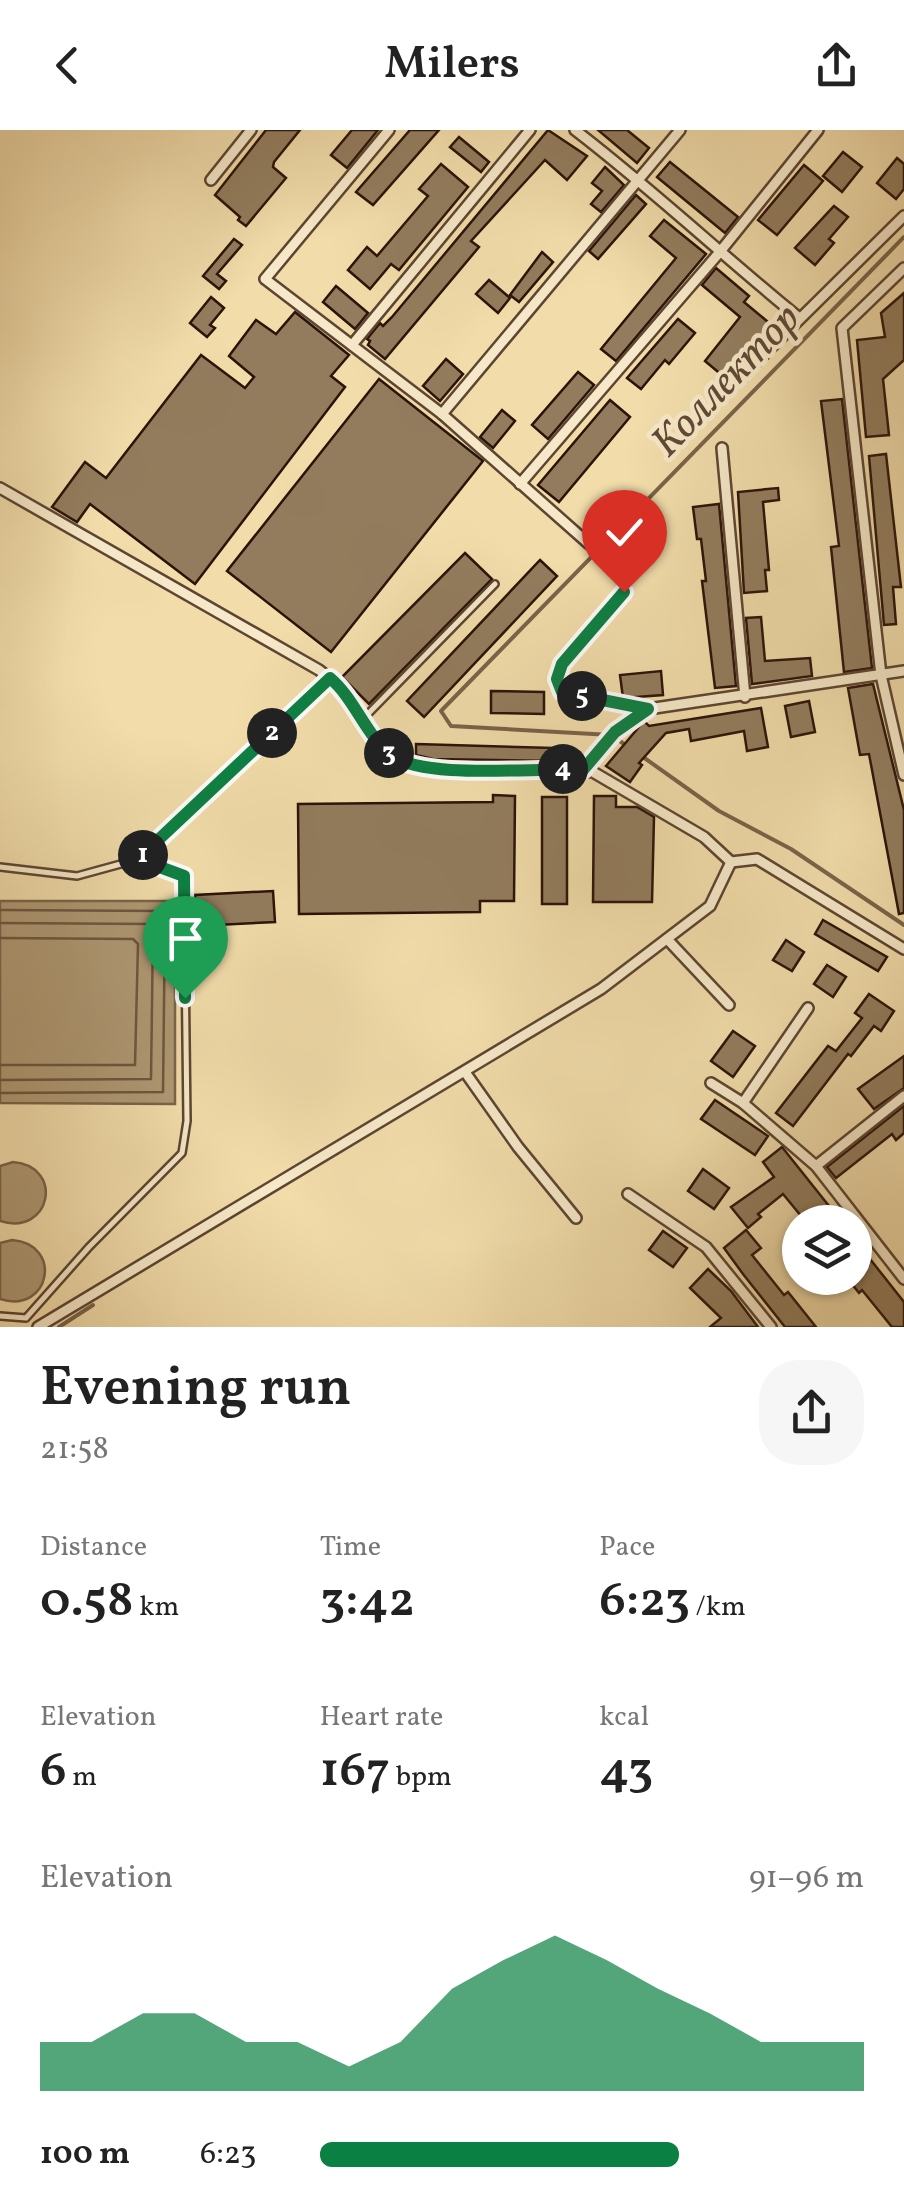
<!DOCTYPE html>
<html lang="en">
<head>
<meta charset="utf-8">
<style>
  body { margin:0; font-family:Vollkorn,serif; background:#f6f6f6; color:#222; height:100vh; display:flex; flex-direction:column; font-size:38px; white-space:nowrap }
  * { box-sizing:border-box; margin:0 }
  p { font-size:32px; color:#767676 }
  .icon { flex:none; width:55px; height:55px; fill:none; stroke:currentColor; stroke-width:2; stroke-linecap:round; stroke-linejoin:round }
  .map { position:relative; height:1197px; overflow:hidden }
  .drawer { display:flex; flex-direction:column; background:#fff; flex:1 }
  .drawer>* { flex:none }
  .buttons { position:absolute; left:782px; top:1075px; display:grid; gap:20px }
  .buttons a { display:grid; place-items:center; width:90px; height:90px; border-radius:50%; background:#fff; box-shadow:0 2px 8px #0004; font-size:50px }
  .pin { position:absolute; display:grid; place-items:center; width:85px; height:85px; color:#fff; margin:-102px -42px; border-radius:50% 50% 50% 0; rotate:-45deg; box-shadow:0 0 10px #0007 }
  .pin .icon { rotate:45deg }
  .km { position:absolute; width:50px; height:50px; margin:-25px; border-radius:50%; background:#222; color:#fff; font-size:28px; line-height:50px; text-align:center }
  .round { display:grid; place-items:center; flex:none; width:105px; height:105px; border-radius:40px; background:#f6f6f6 }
  .headline { display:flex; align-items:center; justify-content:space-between; height:170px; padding:0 40px }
  h1 { font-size:55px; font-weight:600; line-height:75px }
  .metrics { display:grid; grid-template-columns:repeat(3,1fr); gap:15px; height:170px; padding:10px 40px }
  .metrics div { display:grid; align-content:center }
  .metrics b { font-size:50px; font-weight:600 }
  .metrics small { font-size:28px; font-weight:400 }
  .metrics p { font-size:28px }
  .chart { height:280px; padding:20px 40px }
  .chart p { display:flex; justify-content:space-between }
  .chart svg { width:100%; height:180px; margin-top:10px; fill:#0b8043; opacity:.7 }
  ul { padding:0 40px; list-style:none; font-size:32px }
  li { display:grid; grid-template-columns:160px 120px 1fr; align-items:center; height:75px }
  li i { height:25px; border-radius:12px; background:#0b8043 }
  header { display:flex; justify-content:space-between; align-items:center; height:130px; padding:0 40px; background:#fff; font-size:45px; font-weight:600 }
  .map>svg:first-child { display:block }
  .water { fill:#ae9873; stroke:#7a6349; stroke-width:2.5 }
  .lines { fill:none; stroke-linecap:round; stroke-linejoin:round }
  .shore { stroke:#6c563e; stroke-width:2.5 }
  .stream { stroke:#7a6349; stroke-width:4 }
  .building { fill:#927c5d; stroke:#2b1309; stroke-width:2.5 }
  .lane-casing { stroke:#5c4531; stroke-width:10 }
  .street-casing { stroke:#5c4531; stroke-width:14 }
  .lane { stroke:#f6e8c8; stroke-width:5 }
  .street { stroke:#f6e8c8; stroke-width:9 }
  .route-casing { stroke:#fff; stroke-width:20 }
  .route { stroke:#0b8043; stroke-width:12 }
  .labels { text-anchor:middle; stroke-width:9; stroke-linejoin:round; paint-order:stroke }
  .water-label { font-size:42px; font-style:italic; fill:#5f4833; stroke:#f6e8c8 }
</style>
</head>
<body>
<header><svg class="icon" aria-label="back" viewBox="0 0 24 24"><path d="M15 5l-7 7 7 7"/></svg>Milers<svg class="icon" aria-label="share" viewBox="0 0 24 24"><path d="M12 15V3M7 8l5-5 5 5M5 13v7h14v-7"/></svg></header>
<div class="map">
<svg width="904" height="1197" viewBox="0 0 904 1197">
  <rect width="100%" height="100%" fill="#f1dcaa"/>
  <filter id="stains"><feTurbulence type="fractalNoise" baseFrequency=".002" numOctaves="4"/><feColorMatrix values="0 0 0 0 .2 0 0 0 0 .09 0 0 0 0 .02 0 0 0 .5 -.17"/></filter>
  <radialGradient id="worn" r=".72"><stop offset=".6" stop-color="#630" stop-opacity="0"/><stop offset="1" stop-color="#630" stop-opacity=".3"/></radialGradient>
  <g class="water">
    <polygon points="0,771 175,771 175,974 0,973"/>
    <path d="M13 1032C65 1036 51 1107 0 1091V1036Z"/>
    <path d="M12 1110C64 1114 50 1185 0 1169V1113Z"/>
  </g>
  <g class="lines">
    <g class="shore">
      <polyline points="0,780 160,781 165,787 163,962 0,963"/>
      <polyline points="0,793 148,794 153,799 151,949 0,950"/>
      <polyline points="0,808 133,809 138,814 135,935 0,935"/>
    </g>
    <g class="stream">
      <polyline points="627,616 611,605 451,596 441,581 904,107"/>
      <polyline points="643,627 719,681 791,719 904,795"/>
      <polyline points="59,1197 93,1175"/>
    </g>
  </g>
  <g class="building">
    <polygon points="266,0 300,0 274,32 273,37 286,48 246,96 238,90 240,87 215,65"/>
    <polygon points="352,0 378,0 347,38 331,25"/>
    <polygon points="410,0 439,0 373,75 356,62"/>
    <polygon points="548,0 587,26 567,50 545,30 471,111 479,117 385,229 368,215 370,211 367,209 380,193 383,196 392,187"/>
    <polygon points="598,0 627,0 649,18 637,33"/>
    <polygon points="459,7 489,32 481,42 450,17"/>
    <polygon points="843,22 862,37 842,62 823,46"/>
    <polygon points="897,28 904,34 904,59 896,69 877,53"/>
    <polygon points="670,32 738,87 725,103 657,47"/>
    <polygon points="441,34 468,57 399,140 391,134 370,159 348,140 367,117 377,126 428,66 419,59"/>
    <polygon points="804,35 823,51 777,105 758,90"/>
    <polygon points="605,37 624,55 601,82 591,74 602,61 592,53"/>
    <polygon points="636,65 646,74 598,129 589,121"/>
    <polygon points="834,76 848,87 829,109 834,113 815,135 795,118"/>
    <polygon points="664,90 706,124 616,231 601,219 676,128 650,106"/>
    <polygon points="234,109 242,115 217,144 226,151 219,159 203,146"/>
    <polygon points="542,122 553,132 519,172 510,165"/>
    <polygon points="716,138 749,166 744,172 774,197 729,251 705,231 740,187 702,155"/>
    <polygon points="489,150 510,168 498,183 476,164"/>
    <polygon points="336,156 368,183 355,199 323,172"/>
    <polygon points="904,163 904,230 883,249 889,305 866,307 857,210 885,207 881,183"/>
    <polygon points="211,167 224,178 210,195 215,198 207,207 190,193"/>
    <polygon points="295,182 349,225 331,246 345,257 195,454 90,374 77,392 52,377 85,332 106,348 201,225 245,258 254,247 229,226 256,190 276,204"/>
    <polygon points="678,189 695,203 669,234 665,230 641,259 627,248"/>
    <polygon points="446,229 463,244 440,271 423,256"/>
    <polygon points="578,242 594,255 548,309 532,295"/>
    <polygon points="379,249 483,331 331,522 227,441"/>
    <polygon points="842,269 872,538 844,542 831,417 839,416 821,271"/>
    <polygon points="610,270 630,287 559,372 538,355"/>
    <polygon points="502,280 515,291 493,318 480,307"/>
    <polygon points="886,324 901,457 893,457 896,494 884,495 869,326"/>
    <polygon points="778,358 779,370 763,372 769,440 765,440 767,461 744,463 738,362"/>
    <polygon points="719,374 736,556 715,558 702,451 706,451 701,409 697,409 693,377"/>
    <polygon points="465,423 492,449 369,574 342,547"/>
    <polygon points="540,430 557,446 424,587 407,571"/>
    <polygon points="761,487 765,531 810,528 812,546 752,554 746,488"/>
    <polygon points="661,541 663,565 623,568 620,545"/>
    <polygon points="873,554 904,680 904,783 899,784 869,624 860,625 848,558"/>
    <polygon points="491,561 544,562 544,584 491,583"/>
    <polygon points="809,571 815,602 791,607 785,576"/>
    <polygon points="761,578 768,617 747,621 744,601 691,611 689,599 666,603 639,633 642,635 630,652 606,636 644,591 649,596"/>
    <polygon points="416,614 553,618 553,631 433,629 416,625"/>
    <polygon points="493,665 515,666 514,771 480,771 480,782 299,784 298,674 493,672"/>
    <polygon points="594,666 616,666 616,677 637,677 654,687 652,772 593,772"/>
    <rect x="542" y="667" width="25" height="107"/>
    <polygon points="273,761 275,792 197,796 195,765"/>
    <polygon points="823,790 887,827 878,841 815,804"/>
    <polygon points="786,810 804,822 792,841 773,830"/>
    <polygon points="827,835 846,847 833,867 814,854"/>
    <polygon points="869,864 894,881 881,901 874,896 851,926 848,924 793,996 776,983 828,916 836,921 862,888 855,883"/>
    <polygon points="733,901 755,916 733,947 711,931"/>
    <polygon points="904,926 904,958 874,979 858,959"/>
    <polygon points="715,970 768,1006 755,1025 701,989"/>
    <polygon points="904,976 904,1003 896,1010 892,1004 836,1048 827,1037"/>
    <polygon points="782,1017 833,1081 841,1092 806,1092 783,1064 758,1084 761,1087 748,1098 731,1077 774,1047 763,1032"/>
    <polygon points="703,1039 729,1058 714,1079 688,1061"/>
    <polygon points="746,1100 761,1118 752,1125 784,1165 788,1162 816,1197 785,1197 743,1144 724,1118"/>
    <polygon points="663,1101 687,1118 673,1137 649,1120"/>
    <polygon points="855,1110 904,1172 904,1197 892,1197 862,1160 859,1163 847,1148 855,1148"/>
    <polygon points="708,1139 731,1161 758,1197 710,1197 721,1188 690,1158"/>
  </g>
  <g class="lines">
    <g class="lane-casing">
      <g id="lane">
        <polyline points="624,462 562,534 557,549 561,562 648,579"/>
        <polyline points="364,588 495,454"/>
        <polyline points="139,729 328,550"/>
        <polyline points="0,737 77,746 139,729 184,746 187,991 182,1023 89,1117 26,1188 0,1186"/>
      </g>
    </g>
    <g class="street-casing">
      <g id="street">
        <polyline points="389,0 265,149 442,284 589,414"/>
        <path d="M575 0C652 59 723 126 798 187"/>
        <polyline points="211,50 251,0"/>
        <polyline points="904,138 842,198 881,545 904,645"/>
        <polyline points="352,215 530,0"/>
        <polyline points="737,251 904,86"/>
        <polyline points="442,284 680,0"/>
        <polyline points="722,318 745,567"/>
        <polyline points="520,354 719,123 818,0"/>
        <polyline points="0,358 319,540 343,559 377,609 390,624 402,631 443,639 560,639 593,642 704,707 731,732 757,729 904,819"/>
        <polyline points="583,640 615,602 648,579 904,541"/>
        <polyline points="667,809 729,875"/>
        <polyline points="465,942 518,1017 576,1088"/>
        <polyline points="711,953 743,973 816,1036 904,1149"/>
        <polyline points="743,973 808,878"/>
        <polyline points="816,1036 904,966"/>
        <polyline points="628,1064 706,1117 771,1197"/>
        <polyline points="38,1197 601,859 710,776 731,732"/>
      </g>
    </g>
    <use href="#lane" class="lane"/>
    <use href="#street" class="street"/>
  </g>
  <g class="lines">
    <g class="route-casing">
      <path id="route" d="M185 868 184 746 138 729 330 548C355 569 366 606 392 626 426 650 537 637 583 640L615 602 648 579 562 562 557 549 562 534 624 462"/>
    </g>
    <use href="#route" class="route"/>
  </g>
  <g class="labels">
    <g class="water-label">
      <text transform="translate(724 249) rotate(-46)" y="15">Коллектор</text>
    </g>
  </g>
  <rect width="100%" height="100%" filter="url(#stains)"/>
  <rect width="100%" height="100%" fill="url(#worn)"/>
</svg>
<div class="buttons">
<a><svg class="icon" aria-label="layers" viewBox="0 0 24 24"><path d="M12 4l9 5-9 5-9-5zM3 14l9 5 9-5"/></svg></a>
</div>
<div class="pin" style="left:185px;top:868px;background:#1e9e55"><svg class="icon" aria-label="arrive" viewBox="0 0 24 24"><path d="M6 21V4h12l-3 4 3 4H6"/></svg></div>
<div class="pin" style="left:624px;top:462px;background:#d93025"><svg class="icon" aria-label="check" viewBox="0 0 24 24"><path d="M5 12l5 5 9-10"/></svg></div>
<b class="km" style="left:143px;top:725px">1</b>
<b class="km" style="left:272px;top:603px">2</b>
<b class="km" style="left:389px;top:623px">3</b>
<b class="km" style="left:563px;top:639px">4</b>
<b class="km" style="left:582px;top:566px">5</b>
</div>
<section class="drawer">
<div class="headline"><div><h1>Evening run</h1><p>21:58</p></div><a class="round"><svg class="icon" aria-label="share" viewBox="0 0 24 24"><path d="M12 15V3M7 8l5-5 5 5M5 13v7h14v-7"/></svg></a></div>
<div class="metrics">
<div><p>Distance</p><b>0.58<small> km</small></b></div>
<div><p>Time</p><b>3:42</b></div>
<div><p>Pace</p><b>6:23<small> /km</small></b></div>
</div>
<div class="metrics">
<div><p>Elevation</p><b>6<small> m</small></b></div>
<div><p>Heart rate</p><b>167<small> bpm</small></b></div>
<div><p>kcal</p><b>43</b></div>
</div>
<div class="chart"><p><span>Elevation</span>91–96 m</p>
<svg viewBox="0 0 160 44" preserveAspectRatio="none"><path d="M0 44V32L10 32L20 25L30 25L40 32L50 32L60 38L70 32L80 19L90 12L100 6L110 12L120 19L130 25L140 32L150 32L160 32V44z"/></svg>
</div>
<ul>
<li><b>100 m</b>6:23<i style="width:66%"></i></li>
</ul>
</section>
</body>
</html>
